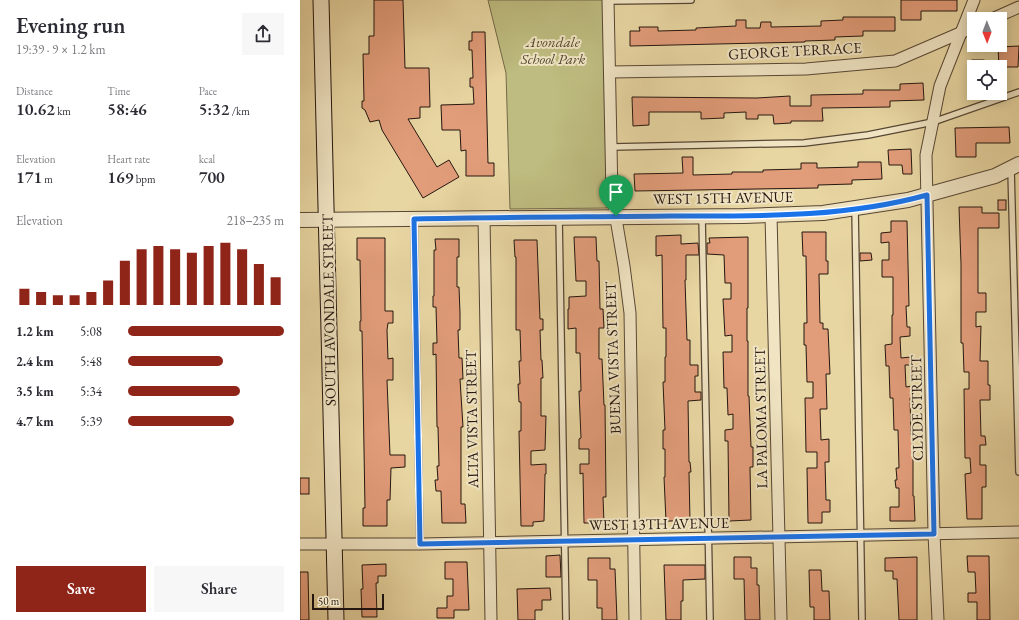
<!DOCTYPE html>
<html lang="en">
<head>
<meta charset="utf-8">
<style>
  body { margin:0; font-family:"EB Garamond",serif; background:#f7f7f7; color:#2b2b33; height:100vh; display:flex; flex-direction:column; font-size:15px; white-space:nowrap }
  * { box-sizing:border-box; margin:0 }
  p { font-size:13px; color:#7c7c81 }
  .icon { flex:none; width:22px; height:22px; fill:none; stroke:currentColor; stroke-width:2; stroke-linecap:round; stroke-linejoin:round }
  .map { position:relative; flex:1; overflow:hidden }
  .panel { display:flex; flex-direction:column; background:#fff; width:300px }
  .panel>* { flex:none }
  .needle { width:26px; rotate:179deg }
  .controls { position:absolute; left:667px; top:12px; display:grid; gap:8px }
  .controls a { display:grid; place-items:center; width:40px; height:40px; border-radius:0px; background:#fff; box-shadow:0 2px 10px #0003; font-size:20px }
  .scale { position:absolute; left:12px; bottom:10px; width:72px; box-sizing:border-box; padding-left:4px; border:2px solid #25160f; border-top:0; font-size:11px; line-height:14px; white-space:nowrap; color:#25160f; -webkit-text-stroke:3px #f0e4c3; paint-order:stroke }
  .pin { position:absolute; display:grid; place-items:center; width:34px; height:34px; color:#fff; margin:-41px -17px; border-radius:50% 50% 50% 0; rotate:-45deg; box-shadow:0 0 4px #0007 }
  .pin .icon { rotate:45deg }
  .round { display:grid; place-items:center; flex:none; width:42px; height:42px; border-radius:0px; background:#f7f7f7 }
  .overview { display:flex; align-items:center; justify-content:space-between; height:68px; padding:0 16px }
  h1 { font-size:22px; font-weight:600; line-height:30px }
  .stats { display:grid; grid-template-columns:repeat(3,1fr); gap:6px; height:68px; padding:4px 16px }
  .stats div { display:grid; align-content:center }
  .stats b { font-size:17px; font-weight:600 }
  .stats small { font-size:11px; font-weight:400 }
  .stats p { font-size:11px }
  .chart { height:112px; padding:8px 16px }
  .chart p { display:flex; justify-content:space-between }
  .chart svg { width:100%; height:72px; margin-top:4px; stroke:#8f2418; stroke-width:6 }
  .primary-button { display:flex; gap:8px; margin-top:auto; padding:8px 16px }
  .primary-button a { flex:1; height:46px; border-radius:0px; background:#8f2418; color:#fff; font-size:16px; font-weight:600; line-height:46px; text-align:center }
  .primary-button a+a { background:#f7f7f7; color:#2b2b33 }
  ul { padding:0 16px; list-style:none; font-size:13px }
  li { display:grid; grid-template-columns:64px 48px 1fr; align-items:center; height:30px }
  li i { height:10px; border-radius:5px; background:#8f2418 }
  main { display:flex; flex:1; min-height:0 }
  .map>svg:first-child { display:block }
  .green { fill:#bebc80; stroke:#726948 }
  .building { fill:#e19c79; stroke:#25160f }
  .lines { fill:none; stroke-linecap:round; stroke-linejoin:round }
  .service-casing { stroke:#564634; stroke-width:8 }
  .minor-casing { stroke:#564634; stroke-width:13 }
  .tertiary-casing { stroke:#564634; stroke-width:16 }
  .secondary-casing { stroke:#25160f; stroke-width:17 }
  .service { stroke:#f0e4c3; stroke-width:5.5 }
  .minor { stroke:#f0e4c3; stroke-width:11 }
  .tertiary { stroke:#f0e4c3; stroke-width:14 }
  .secondary { stroke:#f0e4c3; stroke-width:15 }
  .route-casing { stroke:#fff; stroke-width:8 }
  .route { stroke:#1a73e8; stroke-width:5 }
  .labels { text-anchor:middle; stroke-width:4; stroke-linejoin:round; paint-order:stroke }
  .park-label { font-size:15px; font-style:italic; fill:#534831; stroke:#f0e4c3 }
  .street-label { font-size:15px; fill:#25160f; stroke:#f0e4c3 }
</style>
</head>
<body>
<main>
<section class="panel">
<div class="overview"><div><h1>Evening run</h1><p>19:39 · 9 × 1.2 km</p></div><a class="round"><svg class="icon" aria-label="share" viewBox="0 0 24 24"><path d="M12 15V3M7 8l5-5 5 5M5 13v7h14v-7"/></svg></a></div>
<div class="stats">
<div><p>Distance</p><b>10.62<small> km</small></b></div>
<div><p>Time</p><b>58:46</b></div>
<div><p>Pace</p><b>5:32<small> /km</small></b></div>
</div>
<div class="stats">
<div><p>Elevation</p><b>171<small> m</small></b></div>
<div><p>Heart rate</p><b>169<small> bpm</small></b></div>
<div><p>kcal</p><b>700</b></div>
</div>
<div class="chart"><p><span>Elevation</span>218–235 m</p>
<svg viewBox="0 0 160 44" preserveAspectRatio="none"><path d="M5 44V34M15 44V36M25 44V38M35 44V38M45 44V36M55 44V29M65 44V17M75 44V10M85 44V8M95 44V10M105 44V12M115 44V8M125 44V6M135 44V10M145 44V19M155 44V27"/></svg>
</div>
<ul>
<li><b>1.2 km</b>5:08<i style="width:100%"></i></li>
<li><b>2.4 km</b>5:48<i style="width:61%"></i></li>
<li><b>3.5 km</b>5:34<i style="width:72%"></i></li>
<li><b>4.7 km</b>5:39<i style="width:68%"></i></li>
</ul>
<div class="primary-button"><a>Save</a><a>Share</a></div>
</section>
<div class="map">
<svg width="719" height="620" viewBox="0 0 719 620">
  <rect width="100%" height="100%" fill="#e8d6a2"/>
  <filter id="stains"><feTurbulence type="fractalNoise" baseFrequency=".005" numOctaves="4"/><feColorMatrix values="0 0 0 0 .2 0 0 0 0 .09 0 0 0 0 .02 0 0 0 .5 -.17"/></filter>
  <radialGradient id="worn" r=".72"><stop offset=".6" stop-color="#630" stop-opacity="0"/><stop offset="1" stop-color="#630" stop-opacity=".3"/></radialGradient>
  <polygon class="green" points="188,0 303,0 307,208 210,209 206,73"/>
  <g class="building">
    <polygon points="74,0 103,0 105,68 129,68 130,107 120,107 120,118 108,119 137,167 149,160 159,177 123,198 82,130 79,120 70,122 65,110 62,108 62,101 64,101 63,54 69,54 69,36 74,36"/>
    <polygon points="601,0 657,0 657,11 621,11 621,20 601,20"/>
    <polygon points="543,17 595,17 595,31 563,31 563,36 535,37 535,40 505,41 505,42 330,46 330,31 340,31 339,27 358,27 358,31 396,30 396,28 436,26 436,20 446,20 446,28 460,28 461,22 471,22 471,27 521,26 521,21 543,20"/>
    <polygon points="172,32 185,32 188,163 194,163 194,176 166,176 166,150 161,151 160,130 142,130 141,105 174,104 173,87 170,87 170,78 173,78 172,50 169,50 169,41 172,41"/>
    <polygon points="719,46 718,67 699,67 698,47"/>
    <rect x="672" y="60" width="12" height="7"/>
    <polygon points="623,83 624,100 590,101 590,107 522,108 523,121 491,121 491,123 474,124 473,115 458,115 458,119 446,119 446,112 424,113 424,118 401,119 401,112 349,112 349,125 333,126 332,97 457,98 490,96 490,106 511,106 511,95 563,94 563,90 600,90 600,84"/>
    <polygon points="709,127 710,143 676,143 676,157 656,157 655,128"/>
    <polygon points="611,149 612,174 603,174 602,165 589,165 588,150"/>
    <polygon points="382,157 393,157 393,175 432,174 432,172 463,172 463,170 501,169 501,163 517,163 517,168 558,167 558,162 581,162 582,179 552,180 552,184 518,185 518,188 335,191 334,174 383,173"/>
    <rect x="698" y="200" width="8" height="10"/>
    <polygon points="659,207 682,207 682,213 699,213 699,228 678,228 678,293 686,293 686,312 676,312 676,327 681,326 680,361 688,361 688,385 690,385 690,400 680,400 681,436 685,436 686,445 680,445 680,465 686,465 686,487 682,487 682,519 667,519 665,474 671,473 670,458 665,458 664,389 669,389 669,372 664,372 663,343 661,343 661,264"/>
    <polygon points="591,221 607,221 609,306 606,306 607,327 610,327 610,336 600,337 601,358 611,357 611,365 605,365 606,387 612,386 613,398 610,398 611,435 613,435 613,496 614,496 615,521 590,521 590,507 599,507 599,488 596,488 595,480 597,480 596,468 599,468 598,430 594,430 593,398 590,398 589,366 586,366 585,345 592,344 592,315 593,315 593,277 582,277 582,260 589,260 589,242 581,243 581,233 591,232"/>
    <polygon points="502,232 526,232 526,261 528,261 528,274 519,274 520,323 523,323 523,329 528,329 530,374 526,374 527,409 520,409 521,440 529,439 529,462 525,462 526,500 530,500 530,512 522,512 522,523 508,523 507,468 517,468 517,452 506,452 505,398 513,398 513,382 507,382 506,345 504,345 504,323 507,323 506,256 503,256"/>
    <polygon points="381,235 381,244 398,243 399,255 386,255 386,280 385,280 387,340 390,340 390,365 398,365 398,376 395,376 395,392 401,392 401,400 388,401 389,462 390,462 391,472 389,472 390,521 366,521 364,477 365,477 365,449 363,449 363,430 365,430 363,382 365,382 365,357 366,357 366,328 363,328 362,255 356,256 356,236"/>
    <polygon points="274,237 296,237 297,261 299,261 300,309 303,309 304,328 299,328 299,359 302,359 304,405 305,405 306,497 303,497 304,523 284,523 283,473 280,474 280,464 289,464 289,449 279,449 279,439 281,438 279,391 281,391 280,353 276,353 276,328 268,329 268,309 269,309 269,297 286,296 286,281 276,281"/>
    <polygon points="448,237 448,308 447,308 447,341 448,341 448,396 449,396 451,447 453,447 453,467 450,467 451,520 429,521 428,441 425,441 425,430 433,429 433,414 428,415 427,388 424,388 423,352 432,352 432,335 425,336 423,299 431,299 431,283 425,283 424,255 407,254 407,243 410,243 409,238"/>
    <polygon points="57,238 85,238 85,311 93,311 93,323 88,323 87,330 88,359 93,358 93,380 87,380 90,455 105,455 105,467 91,468 90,500 87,500 87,526 63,526 63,508 65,508 62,331 60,331 60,321 61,321 60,260 57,260"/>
    <polygon points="135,239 159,239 159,257 157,257 157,287 159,287 160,313 160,330 158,330 159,358 162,358 163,379 160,379 163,427 161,427 161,504 165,504 166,523 142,523 141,491 136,491 135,480 138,480 137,466 139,466 138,427 137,427 136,354 133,355 133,343 137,343 136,307 133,307 133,296 134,296 134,250 136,250"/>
    <polygon points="214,240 237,240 240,319 243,319 243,330 240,330 241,360 242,360 243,378 241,378 241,416 246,416 245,450 231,451 231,465 246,464 246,474 245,474 244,521 233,522 233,526 221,526 219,431 221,431 221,402 219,402 218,384 220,384 219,361 221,361 220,330 216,330 216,257 215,257"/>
    <polygon points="560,253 571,253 572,260 560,261"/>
    <rect x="0" y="478" width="9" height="16"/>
    <polygon points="260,555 261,577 246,577 246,556"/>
    <polygon points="667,556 689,556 690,620 677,620 677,602 668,602 668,593 676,593 675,572 668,572"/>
    <polygon points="434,557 451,557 451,568 457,568 457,585 459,585 460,620 445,620 444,579 434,579"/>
    <polygon points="617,557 617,620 599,620 597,579 593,579 593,571 585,571 585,558"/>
    <polygon points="288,558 310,558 310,569 315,569 317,620 302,620 302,608 297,608 297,580 288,580"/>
    <polygon points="145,562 167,562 169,610 154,610 154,618 137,618 137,608 147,608 147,596 153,596 153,579 145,579"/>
    <polygon points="86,564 86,576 78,576 78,583 76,583 77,617 62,617 61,589 63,589 62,565"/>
    <polygon points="364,565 405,565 405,579 383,580 383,601 381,601 381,620 366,620"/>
    <polygon points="509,570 521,570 522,591 529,591 530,620 514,620 514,607 510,607"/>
    <polygon points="0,572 8,572 9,620 0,620"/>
    <polygon points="250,588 251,600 242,600 242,610 235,610 235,620 218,620 217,589"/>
  </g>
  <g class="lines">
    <g class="service-casing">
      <g id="service">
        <polyline points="308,1 391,0"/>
        <polyline points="312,147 504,143 568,135 633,122 719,92"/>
        <polyline points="711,169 719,472"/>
        <polyline points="555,208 562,620"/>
        <polyline points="402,216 410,620"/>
        <polyline points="259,217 266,620"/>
        <polyline points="114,219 120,544"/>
      </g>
    </g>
    <g class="minor-casing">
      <g id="minor">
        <polyline points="308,0 312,195 324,266 330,313 335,620"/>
        <polyline points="692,19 719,7"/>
        <polyline points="310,72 506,69 595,61 674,27"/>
        <polyline points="471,215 481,620"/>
        <polyline points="184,218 191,620"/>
        <polyline points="0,544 120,544 719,532"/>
        <polyline points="638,620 634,534 626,155 640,86 674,0"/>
      </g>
    </g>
    <g class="tertiary-casing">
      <polyline id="tertiary" points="0,220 444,216 523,213 608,200 695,176 719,164"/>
    </g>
    <g class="secondary-casing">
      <polyline id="secondary" points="21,0 36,620"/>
    </g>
    <use href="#service" class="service"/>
    <use href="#minor" class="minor"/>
    <use href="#tertiary" class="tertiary"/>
    <use href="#secondary" class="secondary"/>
  </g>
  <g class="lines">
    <g class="route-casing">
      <path id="route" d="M627 195 634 534 120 544 114 219C200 217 285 217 371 216 456 216 544 218 627 195Z"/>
    </g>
    <use href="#route" class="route"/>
  </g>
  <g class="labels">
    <g class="park-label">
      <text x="253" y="47">Avondale<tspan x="253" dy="17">School Park</tspan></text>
    </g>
    <g class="street-label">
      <text transform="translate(495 51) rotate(-3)" y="5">GEORGE TERRACE</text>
      <text transform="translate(423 198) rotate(-1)" y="5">WEST 15TH AVENUE</text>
      <text transform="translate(29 310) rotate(-91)" y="5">SOUTH AVONDALE STREET</text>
      <text transform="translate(313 358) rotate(-92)" y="5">BUENA VISTA STREET</text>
      <text transform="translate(617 408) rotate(-91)" y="5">CLYDE STREET</text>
      <text transform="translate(461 418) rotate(-91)" y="5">LA PALOMA STREET</text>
      <text transform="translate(172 419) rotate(-91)" y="5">ALTA VISTA STREET</text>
      <text transform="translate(359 524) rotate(-1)" y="5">WEST 13TH AVENUE</text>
    </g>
  </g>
  <rect width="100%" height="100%" filter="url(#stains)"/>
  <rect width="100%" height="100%" fill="url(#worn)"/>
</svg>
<div class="controls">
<a><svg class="needle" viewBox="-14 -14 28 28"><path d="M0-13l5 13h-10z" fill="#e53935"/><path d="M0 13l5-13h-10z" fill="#7c7c81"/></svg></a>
<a><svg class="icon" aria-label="locate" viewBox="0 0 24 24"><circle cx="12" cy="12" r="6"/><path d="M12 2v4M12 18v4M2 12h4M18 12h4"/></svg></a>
</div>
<div class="scale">50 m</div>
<div class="pin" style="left:316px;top:216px;background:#1e9e55"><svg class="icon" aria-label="arrive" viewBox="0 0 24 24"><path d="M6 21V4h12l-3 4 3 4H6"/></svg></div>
</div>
</main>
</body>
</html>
